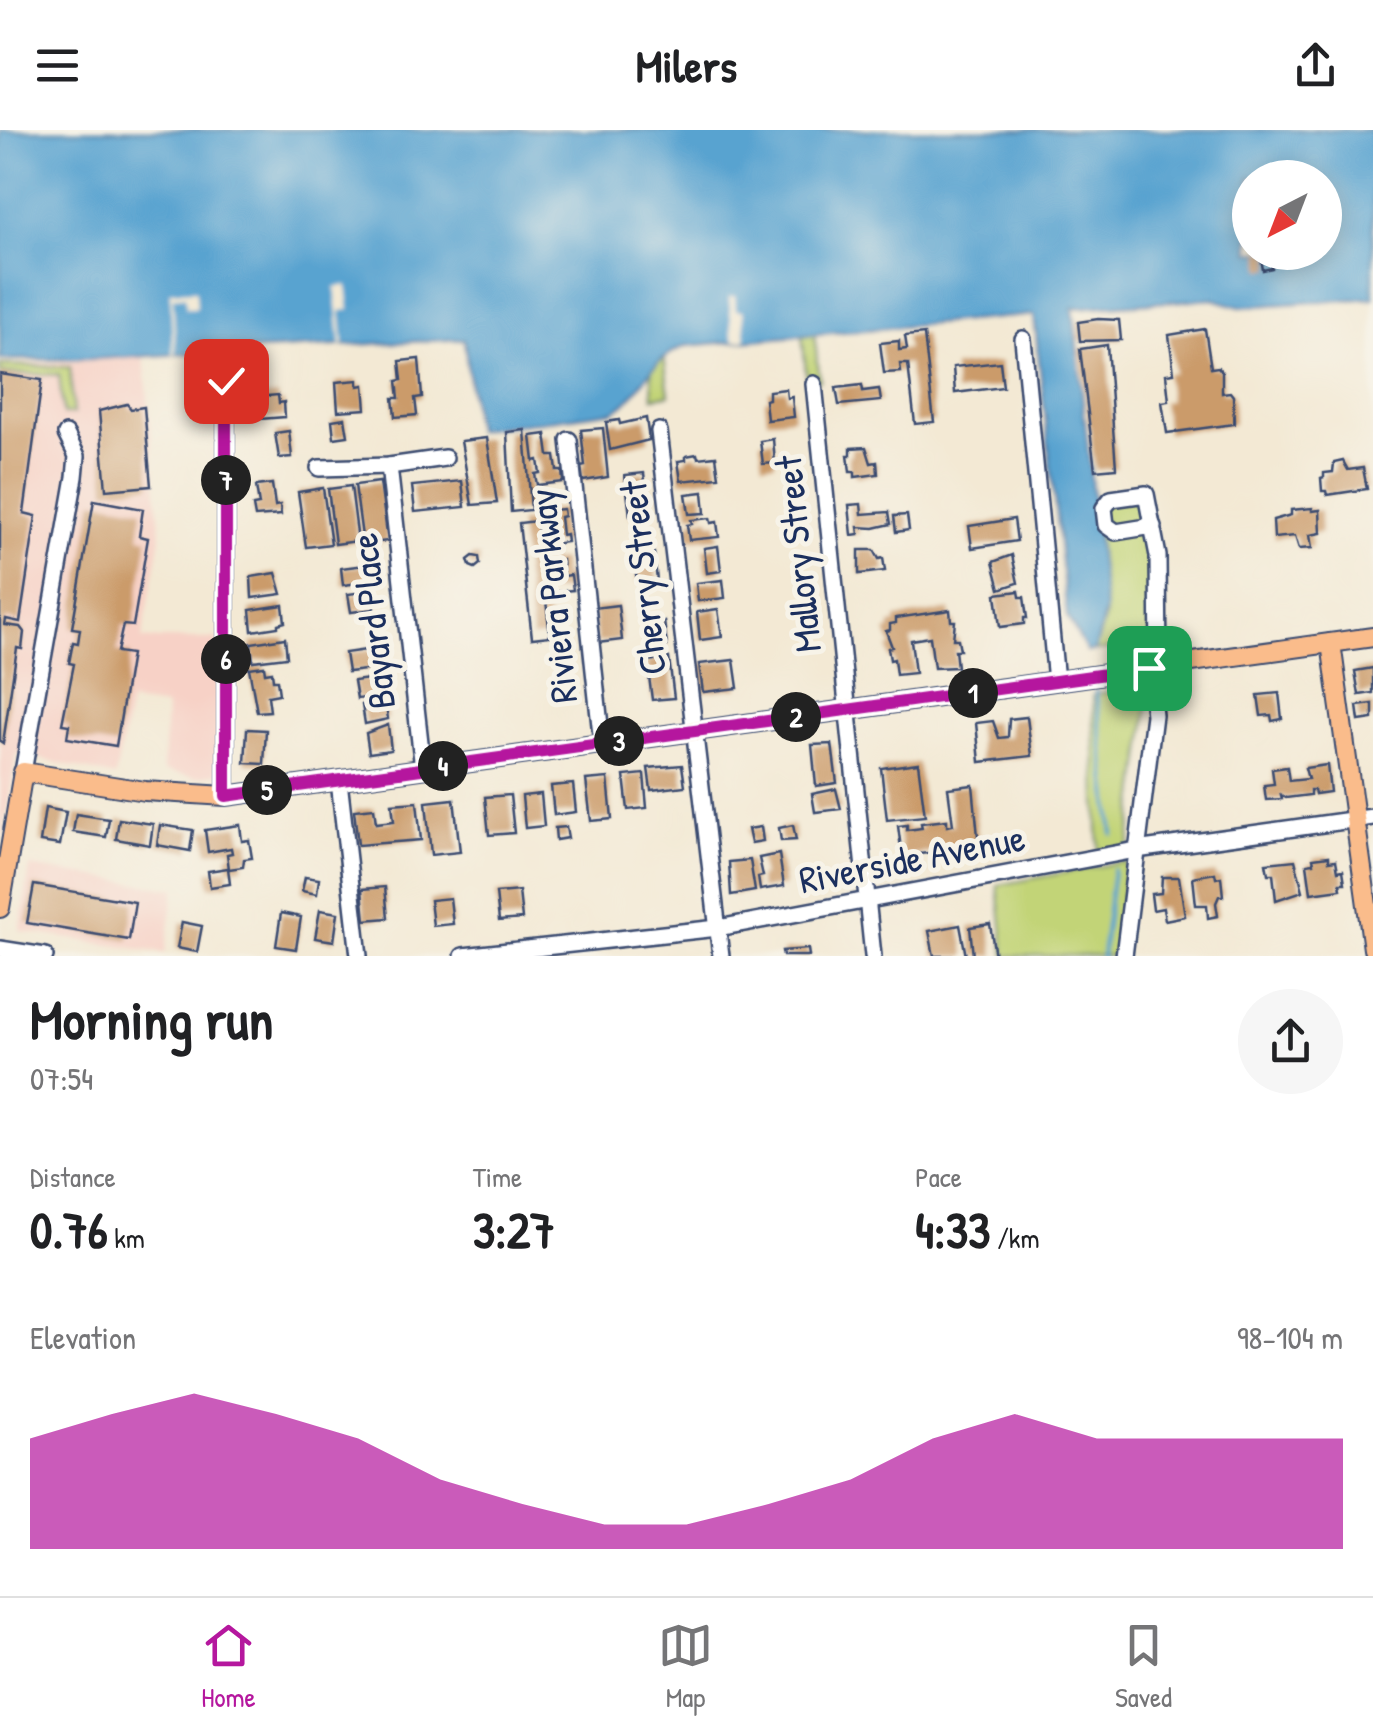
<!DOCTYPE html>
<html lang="en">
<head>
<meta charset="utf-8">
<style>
  body { margin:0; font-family:"Patrick Hand",sans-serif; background:#f6f6f6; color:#202124; height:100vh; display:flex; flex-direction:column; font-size:38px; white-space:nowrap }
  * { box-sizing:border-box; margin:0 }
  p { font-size:32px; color:#757577 }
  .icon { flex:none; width:55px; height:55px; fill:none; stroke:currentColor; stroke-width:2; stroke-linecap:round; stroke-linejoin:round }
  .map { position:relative; height:826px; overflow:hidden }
  .details { display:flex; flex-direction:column; background:#fff; flex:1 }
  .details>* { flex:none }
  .needle { width:65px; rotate:222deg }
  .buttons { position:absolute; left:1232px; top:30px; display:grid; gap:20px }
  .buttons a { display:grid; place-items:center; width:110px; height:110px; border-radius:50%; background:#fff; box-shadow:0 5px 25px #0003; font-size:50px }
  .pin { position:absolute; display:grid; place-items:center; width:85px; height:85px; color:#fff; margin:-42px; border-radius:20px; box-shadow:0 5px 15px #0006 }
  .km { position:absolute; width:50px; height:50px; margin:-25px; border-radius:50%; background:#222; color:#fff; font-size:28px; line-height:50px; text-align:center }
  .round { display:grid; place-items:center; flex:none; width:105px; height:105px; border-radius:52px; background:#f6f6f6 }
  .head { display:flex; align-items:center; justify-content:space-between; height:170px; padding:0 30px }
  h1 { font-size:55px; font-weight:700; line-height:75px }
  .metrics { display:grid; grid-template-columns:repeat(3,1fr); gap:15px; height:170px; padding:10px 30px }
  .metrics div { display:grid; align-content:center }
  .metrics b { font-size:50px; font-weight:700 }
  .metrics small { font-size:28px; font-weight:400 }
  .metrics p { font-size:28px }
  .chart { height:280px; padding:20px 30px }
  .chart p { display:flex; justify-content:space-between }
  .chart svg { width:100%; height:180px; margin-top:10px; fill:#b5179e; opacity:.7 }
  header { display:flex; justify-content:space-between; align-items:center; height:130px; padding:0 30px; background:#fff; font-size:45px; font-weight:700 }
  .tab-bar { display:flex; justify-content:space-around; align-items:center; height:140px; border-top:2px solid #e0e0e0; background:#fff; font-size:28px; color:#757577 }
  .tab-bar a { display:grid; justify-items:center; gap:5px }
  .tab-bar .active { color:#b5179e }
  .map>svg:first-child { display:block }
  .built { fill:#f7d1c6 }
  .green { fill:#c2d477; stroke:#6e826a; stroke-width:2.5 }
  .water { fill:#58a3d0; stroke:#3a6997; stroke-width:2.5; fill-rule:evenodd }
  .pier { fill:#f3e9d4 }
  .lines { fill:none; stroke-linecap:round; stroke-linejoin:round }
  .stream { stroke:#58a3d0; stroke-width:4 }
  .building { fill:#cb9b6a }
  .minor-casing { stroke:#3b4b70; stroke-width:20 }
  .major-casing { stroke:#3b4b70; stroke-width:22 }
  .minor { stroke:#fff; stroke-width:15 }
  .major { stroke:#fabc8b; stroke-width:18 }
  .route-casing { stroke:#fff; stroke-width:20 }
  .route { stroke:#b5179e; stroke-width:12 }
  .labels { text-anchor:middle; stroke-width:10; stroke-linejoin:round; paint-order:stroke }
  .street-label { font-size:38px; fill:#1b2f5e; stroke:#f7f3e8 }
</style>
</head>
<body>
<header><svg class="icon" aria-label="menu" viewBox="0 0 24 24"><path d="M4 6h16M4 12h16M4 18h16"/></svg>Milers<svg class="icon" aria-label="share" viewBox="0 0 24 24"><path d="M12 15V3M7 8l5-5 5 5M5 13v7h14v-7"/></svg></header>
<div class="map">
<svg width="1373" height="826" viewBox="0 0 1373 826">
  <rect width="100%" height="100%" fill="#f7f3e8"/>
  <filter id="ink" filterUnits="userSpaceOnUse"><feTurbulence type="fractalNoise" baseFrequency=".01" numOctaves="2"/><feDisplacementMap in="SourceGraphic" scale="20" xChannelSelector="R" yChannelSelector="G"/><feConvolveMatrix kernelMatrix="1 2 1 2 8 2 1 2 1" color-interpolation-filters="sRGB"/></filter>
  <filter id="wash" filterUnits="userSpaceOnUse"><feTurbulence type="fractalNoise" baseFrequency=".0048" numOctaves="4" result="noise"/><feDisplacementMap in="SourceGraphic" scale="40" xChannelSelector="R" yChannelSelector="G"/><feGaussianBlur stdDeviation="2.25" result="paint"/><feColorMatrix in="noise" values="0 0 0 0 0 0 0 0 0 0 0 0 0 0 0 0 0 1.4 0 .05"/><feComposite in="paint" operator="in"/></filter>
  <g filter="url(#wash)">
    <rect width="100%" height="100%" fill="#f3e9d4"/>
    <g class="built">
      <polygon points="144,228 161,407 142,509 217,509 217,643 196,647 163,641 166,577 130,572 115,647 17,623 0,718 0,243 59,245 63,283 70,237 0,235"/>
      <polygon points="30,737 175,759 165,823 20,801"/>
    </g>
    <g class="green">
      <polygon points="814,204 820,250 807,252 802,205"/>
      <polygon points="664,226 669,265 653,267 651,237"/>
      <polygon points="0,235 70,237 73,284 63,284 59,245 0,243"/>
      <polygon points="1140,359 1151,416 1154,515 1095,521 1105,487 1094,368"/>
      <polygon points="1146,554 1147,585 1129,718 1099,724 1093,565"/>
      <polygon points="1126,731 1116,826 1005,826 998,755"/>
    </g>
    <path class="water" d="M0 0H1373V168L1240 177 1213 169 1073 178 1105 480 1095 521 1087 522 1067 486 1034 185 685 216C642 234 646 262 614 281L475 300 464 209 92 229 0 230ZM1250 48H1325V122H1250Z"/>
    <g class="pier">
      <polygon points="347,155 350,180 341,181 344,215 341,216 335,157"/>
      <polygon points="196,160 197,178 186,178 185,166 173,167 176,225 173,225 170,161"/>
      <polygon points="735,166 736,180 743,180 746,210 735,211 732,206 729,167"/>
    </g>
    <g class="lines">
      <g class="stream">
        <polyline points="1096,561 1113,704"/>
        <polyline points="1102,826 1113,740"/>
      </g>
    </g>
    <g id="blocks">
      <g class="building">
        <polygon points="1260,122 1270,122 1272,138 1263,140"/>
        <polygon points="1098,189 1119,190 1121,210 1080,211 1078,192"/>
        <polygon points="1205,199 1211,238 1218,237 1222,242 1222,263 1230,262 1233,266 1234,294 1167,303 1162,272 1169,271 1166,244 1174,243 1169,205"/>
        <polygon points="924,204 934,292 915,294 908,234 900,234 901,242 884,243 880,213 899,211 899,220 907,219 905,206"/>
        <polygon points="1107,215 1116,338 1095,340 1080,219"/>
        <polygon points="419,229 422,267 415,268 417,285 395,287 393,268 399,268 397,251 402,250 400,231"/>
        <polygon points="1000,232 1003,257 955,263 953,237"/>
        <polygon points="0,244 42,250 24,383 36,386 20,492 6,489 5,495 20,497 24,502 22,519 17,518 3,613 0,611"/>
        <polygon points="358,250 358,256 364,255 366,279 338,281 336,252"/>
        <polygon points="862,255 863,261 879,259 881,271 839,275 836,258"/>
        <polygon points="786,259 787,268 792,267 794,287 767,290 765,270 769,269 769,261"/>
        <polygon points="278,265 279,273 284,272 285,287 247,290 244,268"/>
        <polygon points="127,274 131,279 144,277 151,356 106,360 99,281"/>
        <polygon points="345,288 348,306 334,308 332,290"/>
        <polygon points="646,288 649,310 610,320 606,292 619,290 620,294"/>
        <polygon points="603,298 608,347 583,351 581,337 585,336 581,300"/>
        <polygon points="525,300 531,380 511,382 507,302"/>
        <polygon points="289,301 292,327 279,328 275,303"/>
        <polygon points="546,304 549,326 555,326 557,341 562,341 563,352 537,355 535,344 540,343 538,330 534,331 531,306"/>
        <polygon points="487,308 497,373 472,375 461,311"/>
        <polygon points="773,309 775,333 763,334 760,311"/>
        <polygon points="866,317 871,333 877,332 878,344 855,347 855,342 850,342 848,325 851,325 851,318"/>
        <polygon points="697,324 698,328 716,326 719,347 681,351 678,331 686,330 686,326"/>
        <polygon points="1343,331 1348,340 1363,338 1367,359 1327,365 1326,361 1322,361 1321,348 1324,347 1324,343 1333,342 1334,333"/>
        <polygon points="644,343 649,384 630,386 625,345"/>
        <polygon points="462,351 465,377 415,382 412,356"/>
        <polygon points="380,352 388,411 363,414 355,355"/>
        <polygon points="272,354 275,376 280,375 281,385 255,387 253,376 259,375 256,356"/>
        <polygon points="351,356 358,411 335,414 328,359"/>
        <polygon points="323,358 331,414 306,417 298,362"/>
        <polygon points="703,362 705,383 689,384 686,364"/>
        <polygon points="94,370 143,379 139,406 148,408 133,496 123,495 117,522 131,524 116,616 67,608 69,595 62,594 74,534 69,533 73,512 78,513 80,499 72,498"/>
        <polygon points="861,374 862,384 889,382 891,394 874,398 858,397 859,404 852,405 849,375"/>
        <polygon points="1312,378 1312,381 1320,380 1321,403 1310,405 1312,418 1299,419 1295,406 1274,408 1273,390 1291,385 1291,380"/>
        <polygon points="563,379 564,386 560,387 562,405 566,404 567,412 544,415 544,407 548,406 545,389 541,389 540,381"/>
        <polygon points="907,385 909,400 896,402 894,386"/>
        <polygon points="710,388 711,393 717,392 719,407 689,410 687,395 692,394 691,390"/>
        <polygon points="1014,389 1017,411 972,418 969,396"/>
        <polygon points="537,391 550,506 532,508 519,393"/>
        <polygon points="718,416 721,441 707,443 704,418"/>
        <polygon points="859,420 874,420 879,429 883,428 885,441 859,444"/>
        <polygon points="654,423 657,451 637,453 634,425"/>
        <polygon points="1012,425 1018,453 1000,459 993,432"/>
        <polygon points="473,426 479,427 480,434 475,438 470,436 468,430"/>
        <polygon points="562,430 563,446 571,445 573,460 550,462 546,432"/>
        <polygon points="365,435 368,452 343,455 341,438"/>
        <polygon points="276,443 282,464 252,468 251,447"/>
        <polygon points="723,450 725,468 698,471 696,453"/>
        <polygon points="372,461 374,479 351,482 348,464"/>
        <polygon points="1019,461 1020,467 1024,467 1027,488 1024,488 1024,494 1000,497 996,464"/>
        <polygon points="283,475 285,492 278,494 278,497 252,501 250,480"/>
        <polygon points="618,475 622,510 597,513 593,478"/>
        <polygon points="718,479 722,507 700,510 697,482"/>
        <polygon points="950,480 951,491 955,491 953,509 958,509 960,520 955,520 957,537 934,538 930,507 911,510 915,543 896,545 894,529 890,530 888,518 892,517 886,501 890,500 890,494 896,493 896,488"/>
        <polygon points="664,491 667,516 646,518 643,494"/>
        <polygon points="285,508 287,527 253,531 251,513"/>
        <polygon points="380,518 382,538 348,542 345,523"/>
        <polygon points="669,528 674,568 652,570 647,531"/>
        <polygon points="734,530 738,558 703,562 699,534"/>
        <polygon points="264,536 265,543 272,542 273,550 277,550 279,564 268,566 270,581 257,582 249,538"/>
        <polygon points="1373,538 1373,563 1359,565 1355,541"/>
        <polygon points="384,547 386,566 357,569 354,551"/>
        <polygon points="1279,563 1282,589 1272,591 1271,585 1261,586 1258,565"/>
        <polygon points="385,568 388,589 365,594 362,575"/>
        <polygon points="1373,574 1373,589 1359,591 1357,576"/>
        <polygon points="1027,587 1032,626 980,632 976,593 993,591 999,608 1008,607 1009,589"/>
        <polygon points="388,595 391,620 369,623 366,603"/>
        <polygon points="247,599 266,600 264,634 245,633"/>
        <polygon points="832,614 837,653 816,656 812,615"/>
        <polygon points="918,633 925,686 887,690 881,638"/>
        <polygon points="682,635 685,656 651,660 648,638"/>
        <polygon points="1327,635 1330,662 1315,664 1314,660 1310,660 1310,665 1286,668 1281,665 1282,669 1266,670 1264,655 1274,654 1272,639 1287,637 1289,651 1308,649 1305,638"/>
        <polygon points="644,644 647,678 628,680 624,646"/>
        <polygon points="608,648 612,689 591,691 586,650"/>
        <polygon points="573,654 576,682 554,685 551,656"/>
        <polygon points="973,655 979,717 902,726 898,696 907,695 907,700 922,698 921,693 947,690 947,696 953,695 948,658"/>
        <polygon points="836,659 841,679 815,682 812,664"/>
        <polygon points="541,664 544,696 525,698 522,666"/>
        <polygon points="510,665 514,703 489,705 485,667"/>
        <polygon points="454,669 460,722 431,725 426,672"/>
        <polygon points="417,672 421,710 358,715 354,680 374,678 376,693 394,691 392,674"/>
        <polygon points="45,678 66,682 60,715 40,712"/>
        <polygon points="76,684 109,689 106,707 73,702"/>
        <polygon points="119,689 153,694 150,715 116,709"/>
        <polygon points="160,695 193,700 190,721 157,715"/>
        <polygon points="240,695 242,711 249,710 252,728 244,729 243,737 229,739 227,724 232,723 231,718 208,722 205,700"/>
        <polygon points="793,695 796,710 781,711 779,698"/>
        <polygon points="566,697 568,708 556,710 555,698"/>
        <polygon points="761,697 763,711 751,713 748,699"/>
        <polygon points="779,724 784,756 760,760 758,747 763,746 759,728"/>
        <polygon points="1329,726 1329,731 1336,730 1338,741 1343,740 1345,753 1340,753 1341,759 1311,763 1307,734 1314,733 1313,728"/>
        <polygon points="750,730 755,761 731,765 729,732"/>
        <polygon points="1295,730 1303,761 1276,770 1273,744 1268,744 1266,733"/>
        <polygon points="228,738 230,754 210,757 208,741"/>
        <polygon points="1215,743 1216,748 1221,747 1223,766 1219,766 1216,773 1218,786 1208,788 1207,775 1196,775 1193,747"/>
        <polygon points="305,747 319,749 317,764 302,761"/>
        <polygon points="1162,747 1179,747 1185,786 1165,790 1163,778 1153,780 1151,764 1161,763"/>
        <polygon points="34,755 135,772 129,810 27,793"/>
        <polygon points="385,757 388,788 365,790 362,759"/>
        <polygon points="519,761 522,789 499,791 496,763"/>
        <polygon points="450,768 453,794 433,796 430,770"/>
        <polygon points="320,780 338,783 334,811 315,808"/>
        <polygon points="281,783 301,787 296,819 276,816"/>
        <polygon points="182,792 202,796 197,822 177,818"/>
        <polygon points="990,794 995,826 973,826 970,797"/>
        <polygon points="960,795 966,826 934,826 929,801"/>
        <polygon points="808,819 809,826 783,826 782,821"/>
      </g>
    </g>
  </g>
  <g filter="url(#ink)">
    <use href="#blocks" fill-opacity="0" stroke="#3b4b70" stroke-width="2.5"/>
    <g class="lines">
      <g class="minor-casing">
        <g id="minor">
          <polyline points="1023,209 1056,551"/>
          <polyline points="814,254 873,826"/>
          <polyline points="659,301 721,826"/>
          <polyline points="569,310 602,614"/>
          <polyline points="389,336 423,639"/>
          <polyline points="319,338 389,336 445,328"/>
          <polyline points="1153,396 1116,402 1106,395 1104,378 1111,369 1146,364 1158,426 1159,537"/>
          <polyline points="23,642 75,347 77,326 66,304"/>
          <polyline points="339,651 359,826"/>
          <polyline points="226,666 226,251"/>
          <polyline points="0,819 45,826"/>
          <polyline points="463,826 718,798 1136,720 1373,687"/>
          <polyline points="1124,826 1154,585 1149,538"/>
        </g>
      </g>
      <g class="major-casing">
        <g id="major">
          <polyline points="1331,513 1373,819"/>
          <polyline points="0,778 23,642 145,661 226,666 1373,507"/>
        </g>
      </g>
      <use href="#minor" class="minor"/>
      <use href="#major" class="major"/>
    </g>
  </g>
  <g class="lines" filter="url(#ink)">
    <g class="route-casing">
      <polyline id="route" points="226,251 226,666 1149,538"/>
    </g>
    <use href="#route" class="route"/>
  </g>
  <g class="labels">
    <g class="street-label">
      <text transform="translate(798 424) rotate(-96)" y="13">Mallory Street</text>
      <text transform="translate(643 448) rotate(-96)" y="13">Cherry Street</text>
      <text transform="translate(553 466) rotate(-96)" y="13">Riviera Parkway</text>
      <text transform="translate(373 491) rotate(-96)" y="13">Bayard Place</text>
      <text transform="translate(912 729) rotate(-11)" y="13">Riverside Avenue</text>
    </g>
  </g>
</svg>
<div class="buttons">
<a><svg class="needle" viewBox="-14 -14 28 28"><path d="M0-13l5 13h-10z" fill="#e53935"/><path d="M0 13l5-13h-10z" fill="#757577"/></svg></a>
</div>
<div class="pin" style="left:1149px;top:538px;background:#1e9e55"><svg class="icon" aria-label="arrive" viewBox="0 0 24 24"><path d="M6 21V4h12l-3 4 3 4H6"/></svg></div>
<div class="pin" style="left:226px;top:251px;background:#d93025"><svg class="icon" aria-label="check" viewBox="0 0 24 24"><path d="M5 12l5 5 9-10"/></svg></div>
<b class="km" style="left:973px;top:563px">1</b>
<b class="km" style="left:796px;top:587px">2</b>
<b class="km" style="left:619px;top:611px">3</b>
<b class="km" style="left:443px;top:636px">4</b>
<b class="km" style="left:267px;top:660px">5</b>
<b class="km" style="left:226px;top:529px">6</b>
<b class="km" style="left:226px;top:350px">7</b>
</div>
<section class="details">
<div class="head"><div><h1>Morning run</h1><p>07:54</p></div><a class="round"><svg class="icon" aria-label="share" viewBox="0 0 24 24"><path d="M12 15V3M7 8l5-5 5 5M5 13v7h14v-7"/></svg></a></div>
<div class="metrics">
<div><p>Distance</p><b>0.76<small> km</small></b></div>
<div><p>Time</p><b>3:27</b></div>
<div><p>Pace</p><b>4:33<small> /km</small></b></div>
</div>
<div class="chart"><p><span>Elevation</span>98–104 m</p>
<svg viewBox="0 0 160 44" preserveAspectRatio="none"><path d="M0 44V17L10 11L20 6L30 11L40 17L50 27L60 33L70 38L80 38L90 33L100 27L110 17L120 11L130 17L140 17L150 17L160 17V44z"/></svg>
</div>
</section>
<nav class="tab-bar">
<a class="active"><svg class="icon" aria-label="home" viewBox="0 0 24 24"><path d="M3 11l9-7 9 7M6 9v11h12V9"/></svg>Home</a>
<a><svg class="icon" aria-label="map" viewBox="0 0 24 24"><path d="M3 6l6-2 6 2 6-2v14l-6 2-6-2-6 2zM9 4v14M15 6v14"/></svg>Map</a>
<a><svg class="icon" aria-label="saved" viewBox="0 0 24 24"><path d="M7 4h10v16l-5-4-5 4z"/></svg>Saved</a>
</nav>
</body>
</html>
